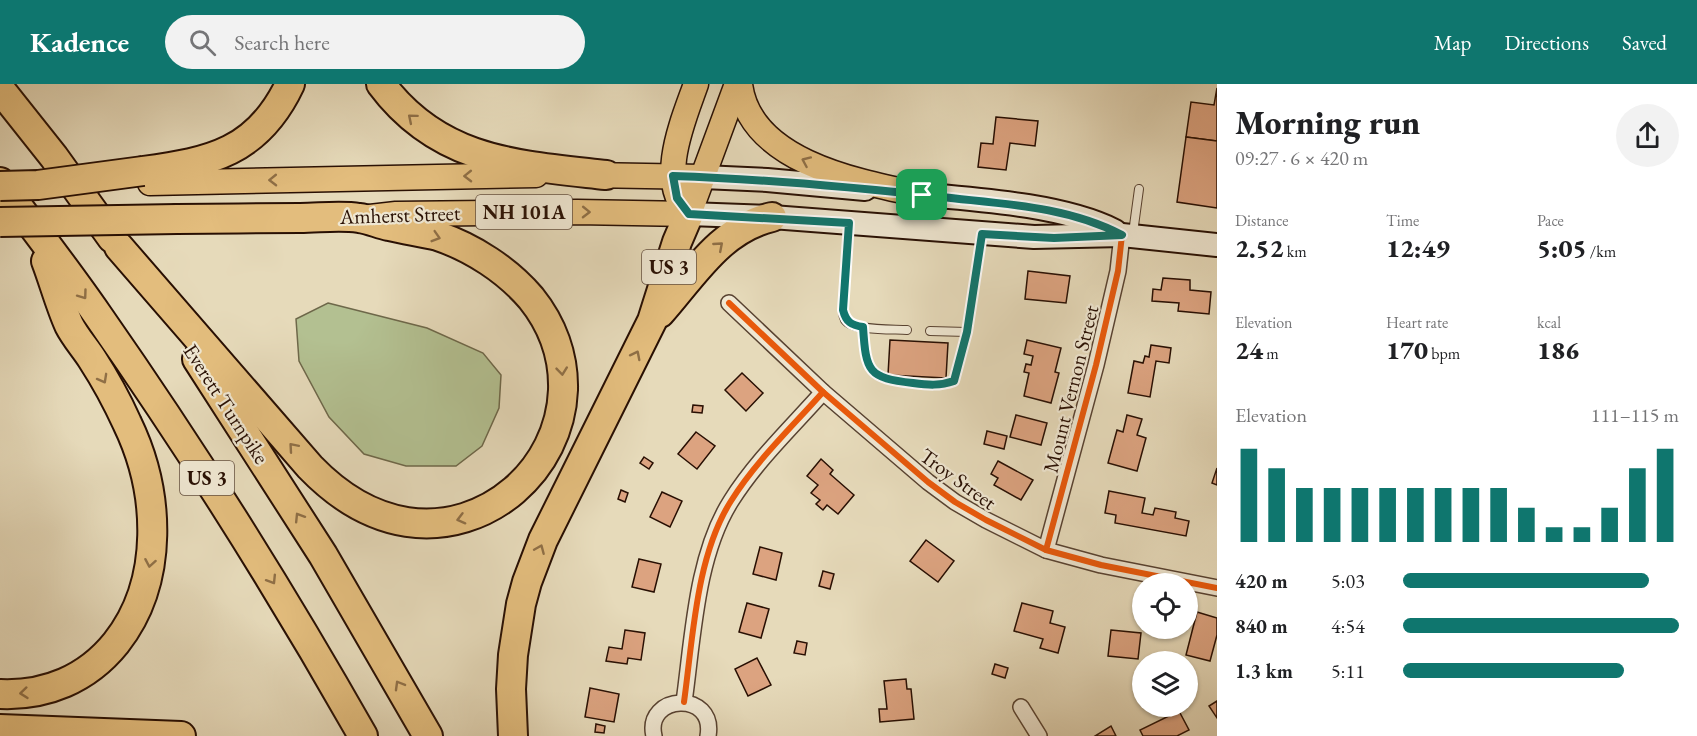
<!DOCTYPE html>
<html lang="en">
<head>
<meta charset="utf-8">
<style>
  body { margin:0; font-family:"EB Garamond",serif; background:#f2f2f2; color:#202124; height:100vh; display:flex; flex-direction:column; font-size:22px; white-space:nowrap }
  * { box-sizing:border-box; margin:0 }
  p { font-size:20px; color:#757577 }
  .icon { flex:none; width:33px; height:33px; fill:none; stroke:currentColor; stroke-width:2; stroke-linecap:round; stroke-linejoin:round }
  .map { position:relative; flex:1; overflow:hidden }
  .sheet { display:flex; flex-direction:column; background:#fff; width:480px }
  .sheet>* { flex:none }
  .controls { position:absolute; left:1132px; top:489px; display:grid; gap:12px }
  .controls a { display:grid; place-items:center; width:66px; height:66px; border-radius:50%; background:#fff; box-shadow:0 2px 4px #0004; font-size:30px }
  .pin { position:absolute; display:grid; place-items:center; width:51px; height:51px; color:#fff; margin:-26px; border-radius:12px; box-shadow:0 3px 9px #0006 }
  .round { display:grid; place-items:center; flex:none; width:63px; height:63px; border-radius:32px; background:#f2f2f2 }
  .overview { display:flex; align-items:center; justify-content:space-between; height:102px; padding:0 18px }
  h1 { font-size:33px; font-weight:800; line-height:45px }
  .stats { display:grid; grid-template-columns:repeat(3,1fr); gap:9px; height:102px; padding:6px 18px }
  .stats div { display:grid; align-content:center }
  .stats b { font-size:26px; font-weight:800 }
  .stats small { font-size:16px; font-weight:400 }
  .stats p { font-size:16px }
  .chart { height:168px; padding:12px 18px }
  .chart p { display:flex; justify-content:space-between }
  .chart svg { width:100%; height:108px; margin-top:6px; stroke:#0f766e; stroke-width:6 }
  ul { padding:0 18px; list-style:none; font-size:20px }
  li { display:grid; grid-template-columns:96px 72px 1fr; align-items:center; height:45px }
  li i { height:15px; border-radius:8px; background:#0f766e }
  header { display:flex; align-items:center; gap:36px; box-sizing:border-box; height:84px; padding:0 30px; background:#0f766e; color:#fff }
  header strong { font-size:28px }
  nav { display:flex; gap:33px; margin-inline-start:auto; font-size:21px }
  .search { width:420px; height:54px; background:#f2f2f2; display:flex; align-items:center; gap:15px; box-sizing:border-box; padding:0 21px; border-radius:33px; color:#757577; font-size:22px }
  main { display:flex; flex:1; min-height:0 }
  .map>svg:first-child { display:block }
  .green { fill:#b3c091; stroke:#6e684a; stroke-width:1.5 }
  .building { fill:#dca380; stroke:#280f03; stroke-width:1.5 }
  .lines { fill:none; stroke-linecap:round; stroke-linejoin:round }
  .lane-casing { stroke:#584231; stroke-width:10 }
  .street-casing { stroke:#584231; stroke-width:18 }
  .secondary-casing { stroke:#280f03; stroke-width:26 }
  .primary-casing { stroke:#280f03; stroke-width:27 }
  .highway-casing { stroke:#280f03; stroke-width:32 }
  .lane { stroke:#efe7d2; stroke-width:8 }
  .street { stroke:#efe7d2; stroke-width:15 }
  .secondary { stroke:#efe7d2; stroke-width:22 }
  .primary { stroke:#e3bd7d; stroke-width:24 }
  .highway { stroke:#e3bd7d; stroke-width:28 }
  .highway-bridge-casing { stroke:#280f03; stroke-width:32; stroke-linecap:butt }
  .highway-bridge { stroke:#e3bd7d; stroke-width:28 }
  .cycleway-casing { stroke:#efe7d2; stroke-width:10 }
  .cycleway { stroke:#e8590c; stroke-width:6 }
  .oneway { stroke:#8f6f46 }
  .route-casing { stroke:#fff; stroke-width:12 }
  .route { stroke:#0f766e; stroke-width:8 }
  .labels { text-anchor:middle; stroke-width:4.5; stroke-linejoin:round; paint-order:stroke }
  .shield { fill:#efe7d2; stroke:#645041; stroke-width:1.5 }
  .shield-label { font-size:20px; font-weight:bold; fill:#280f03 }
  .street-label { font-size:21px; fill:#280f03; stroke:#efe7d2 }
</style>
</head>
<body>
<header>
<strong>Kadence</strong>
<div class="search"><svg class="icon" aria-label="search" viewBox="0 0 24 24"><circle cx="10" cy="10" r="6"/><path d="M15 15l6 6"/></svg>Search here</div>
<nav><a>Map</a><a>Directions</a><a>Saved</a></nav>
</header>
<main>
<div class="map">
<svg width="1217" height="652" viewBox="0 0 1217 652">
  <rect width="100%" height="100%" fill="#e6daba"/>
  <filter id="stains"><feTurbulence type="fractalNoise" baseFrequency=".00333" numOctaves="4"/><feColorMatrix values="0 0 0 0 .2 0 0 0 0 .09 0 0 0 0 .02 0 0 0 .5 -.17"/></filter>
  <radialGradient id="worn" r=".72"><stop offset=".6" stop-color="#630" stop-opacity="0"/><stop offset="1" stop-color="#630" stop-opacity=".3"/></radialGradient>
  <polygon class="green" points="328,219 427,244 483,269 501,291 499,324 482,362 456,382 406,382 364,370 329,333 299,277 296,235"/>
  <g class="building">
    <polygon points="1217,4 1217,57 1186,53 1191,18 1214,21"/>
    <polygon points="996,33 1038,37 1035,62 1010,59 1006,86 978,83 981,59 993,60"/>
    <polygon points="1186,53 1217,57 1217,124 1177,118"/>
    <polygon points="1028,187 1070,192 1066,219 1025,215"/>
    <polygon points="1163,194 1190,196 1190,206 1211,208 1209,230 1178,227 1179,219 1152,217 1153,205 1161,206"/>
    <polygon points="890,256 948,259 946,294 888,291"/>
    <polygon points="1027,256 1061,264 1055,288 1059,289 1051,319 1024,312 1029,289 1024,288 1026,280 1031,281 1033,272 1024,270"/>
    <polygon points="1151,261 1171,264 1169,279 1156,277 1150,313 1128,309 1134,277 1143,279 1145,272 1149,273"/>
    <polygon points="742,289 763,309 746,327 725,306"/>
    <polygon points="693,321 703,322 702,329 692,328"/>
    <polygon points="1016,331 1047,339 1041,361 1010,353"/>
    <polygon points="1127,331 1142,335 1137,351 1146,354 1137,387 1108,379 1117,346 1123,348"/>
    <polygon points="987,347 1007,352 1004,365 984,360"/>
    <polygon points="696,348 715,362 697,385 678,370"/>
    <polygon points="644,373 653,379 649,385 640,379"/>
    <polygon points="821,375 833,386 830,390 854,411 838,430 827,421 823,426 816,420 820,416 811,409 818,401 807,392"/>
    <polygon points="998,377 1033,396 1021,416 994,401 998,394 991,390"/>
    <polygon points="1217,384 1217,401 1212,399"/>
    <polygon points="621,406 628,409 625,418 618,415"/>
    <polygon points="1109,407 1145,414 1142,429 1153,431 1155,424 1176,428 1175,434 1189,437 1186,452 1115,439 1116,431 1105,429"/>
    <polygon points="662,408 682,417 670,443 650,433"/>
    <polygon points="926,456 954,477 938,498 910,477"/>
    <polygon points="760,463 782,469 776,496 753,490"/>
    <polygon points="639,475 661,480 654,508 632,503"/>
    <polygon points="823,487 834,490 830,505 819,502"/>
    <polygon points="747,519 769,525 761,554 739,548"/>
    <polygon points="1022,519 1053,527 1050,539 1065,543 1058,569 1040,564 1043,555 1014,547"/>
    <polygon points="1197,528 1217,534 1217,551 1210,577 1186,571"/>
    <polygon points="625,546 645,549 641,576 628,574 627,580 606,577 609,563 622,565"/>
    <polygon points="1111,546 1141,549 1138,575 1108,572"/>
    <polygon points="797,557 807,559 805,571 794,569"/>
    <polygon points="757,574 771,601 748,612 735,585"/>
    <polygon points="995,580 1008,584 1005,594 992,590"/>
    <polygon points="906,595 907,605 911,605 914,635 880,638 879,625 887,625 884,597"/>
    <polygon points="590,604 619,610 614,638 585,633"/>
    <polygon points="1217,617 1217,634 1209,622"/>
    <polygon points="1179,627 1189,646 1177,652 1143,652 1140,646"/>
    <polygon points="596,640 605,642 604,649 595,648"/>
    <polygon points="1111,642 1116,652 1095,652"/>
  </g>
  <g class="lines">
    <g class="lane-casing">
      <g id="lane">
        <path d="M849 140 843 226C843 228 844 234 845 236 853 247 893 245 907 246"/>
        <polyline points="1133,149 1139,105"/>
        <path d="M863 243C866 287 868 294 913 299 928 301 940 302 954 297L967 248"/>
        <polyline points="930,247 967,248 982,152"/>
      </g>
    </g>
    <g class="street-casing">
      <g id="street">
        <polyline points="729,219 823,308 928,398 955,418 986,436 1046,466 1101,481 1217,504"/>
        <polyline points="1046,466 1096,281 1118,187 1122,151"/>
        <path d="M684 618C693 554 696 472 731 417 756 377 792 343 823 308"/>
        <polyline points="1021,623 1039,652"/>
        <path d="M654 652C644 610 716 606 708 652"/>
      </g>
    </g>
    <g class="secondary-casing">
      <g id="secondary">
        <polyline points="703,93 767,96 865,105"/>
        <path d="M904 109C967 115 1060 119 1115 147"/>
        <polyline points="689,130 772,133 1034,153 1122,151 1217,161"/>
      </g>
    </g>
    <g class="primary-casing">
      <g id="primary">
        <path d="M740 0C749 78 859 98 922 111"/>
        <polyline points="589,91 703,93"/>
        <polyline points="150,99 536,91"/>
        <polyline points="689,130 737,0"/>
        <path d="M689 130C656 97 683 37 696 0"/>
        <polyline points="370,133 396,130 577,128 689,130"/>
      </g>
    </g>
    <g class="highway-casing">
      <g id="highway">
        <path d="M381 0C439 78 517 81 606 91"/>
        <polyline points="0,5 54,73 112,154"/>
        <path d="M143 87C211 78 258 68 290 0"/>
        <path d="M0 98C32 142 66 185 97 230 192 366 281 507 363 652"/>
        <path d="M119 163 310 383C336 410 369 432 407 438 487 450 560 386 563 306 564 272 552 240 531 214 507 186 473 164 438 152 422 148 405 146 389 142 379 140 369 135 359 134 340 131 319 134 300 134 259 134 218 135 177 135"/>
        <path d="M660 229C693 192 720 145 772 133"/>
        <polyline points="197,275 323,471 428,652"/>
        <path d="M0 610C46 612 87 595 116 559 165 497 160 407 127 339 117 317 105 295 92 275 85 264 75 253 69 241 60 221 54 198 46 177"/>
        <polyline points="0,645 181,652"/>
        <polyline points="513,652 511,605 513,571 521,520 527,498 543,456 652,237 677,158 689,130"/>
      </g>
    </g>
    <use href="#lane" class="lane"/>
    <use href="#street" class="street"/>
    <use href="#secondary" class="secondary"/>
    <use href="#primary" class="primary"/>
    <use href="#highway" class="highway"/>
    <g class="highway-bridge-casing">
      <g id="highway-bridge">
        <polyline points="0,102 38,101 143,87"/>
        <polyline points="0,138 177,135"/>
      </g>
    </g>
    <use href="#highway-bridge" class="highway-bridge"/>
    <g class="cycleway-casing">
      <g id="cycleway">
        <polyline points="729,219 823,308 928,398 955,418 986,436 1046,466 1101,481 1217,504"/>
        <polyline points="1046,466 1096,281 1118,187 1122,151"/>
        <path d="M684 618C693 554 696 472 731 417 756 377 792 343 823 308"/>
      </g>
    </g>
    <use href="#cycleway" class="cycleway"/>
  </g>
  <defs><path id="oneway-chevron" d="M-2-3.5L2.5 0L-2 3.5" fill="none" stroke-width="1.6" stroke-linecap="round" stroke-linejoin="round" transform="scale(1.5)"/></defs>
  <g class="oneway">
    <use href="#oneway-chevron" transform="translate(412 34) rotate(-140)"/>
    <use href="#oneway-chevron" transform="translate(806 77) rotate(-156)"/>
    <use href="#oneway-chevron" transform="translate(468 92) rotate(179)"/>
    <use href="#oneway-chevron" transform="translate(273 96) rotate(179)"/>
    <use href="#oneway-chevron" transform="translate(586 128) rotate(1)"/>
    <use href="#oneway-chevron" transform="translate(436 153) rotate(17)"/>
    <use href="#oneway-chevron" transform="translate(719 162) rotate(-41)"/>
    <use href="#oneway-chevron" transform="translate(83 211) rotate(54)"/>
    <use href="#oneway-chevron" transform="translate(636 271) rotate(-63)"/>
    <use href="#oneway-chevron" transform="translate(562 287) rotate(84)"/>
    <use href="#oneway-chevron" transform="translate(103 295) rotate(61)"/>
    <use href="#oneway-chevron" transform="translate(293 363) rotate(-131)"/>
    <use href="#oneway-chevron" transform="translate(299 433) rotate(-122)"/>
    <use href="#oneway-chevron" transform="translate(461 435) rotate(165)"/>
    <use href="#oneway-chevron" transform="translate(540 465) rotate(-67)"/>
    <use href="#oneway-chevron" transform="translate(150 479) rotate(100)"/>
    <use href="#oneway-chevron" transform="translate(272 496) rotate(58)"/>
    <use href="#oneway-chevron" transform="translate(399 601) rotate(-120)"/>
    <use href="#oneway-chevron" transform="translate(24 609) rotate(174)"/>
  </g>
  <g class="lines">
    <g class="route-casing">
      <path id="route" d="M673 92C763 95 852 103 941 113 1002 120 1067 122 1122 151L1054 154 982 150 967 248 954 297C940 302 928 301 913 299 868 294 866 288 863 243 851 241 846 238 843 226L849 139 689 130 677 114Z"/>
    </g>
    <use href="#route" class="route"/>
  </g>
  <g class="labels">
    <g class="shield">
      <rect x="476" y="111" width="96" height="34" rx="4.5"/>
      <rect x="642" y="166" width="54" height="34" rx="4.5"/>
      <rect x="180" y="377" width="54" height="34" rx="4.5"/>
    </g>
    <g class="shield-label">
      <text x="524" y="135">NH 101A</text>
      <text x="669" y="190">US 3</text>
      <text x="207" y="401">US 3</text>
    </g>
    <g class="street-label">
      <text transform="translate(400 131) rotate(-2)" y="7">Amherst Street</text>
      <text transform="translate(1071 305) rotate(-76)" y="7">Mount Vernon Street</text>
      <text transform="translate(226 320) rotate(57)" y="7">Everett Turnpike</text>
      <text transform="translate(958 395) rotate(36)" y="7">Troy Street</text>
    </g>
  </g>
  <rect width="100%" height="100%" filter="url(#stains)"/>
  <rect width="100%" height="100%" fill="url(#worn)"/>
</svg>
<div class="controls">
<a><svg class="icon" aria-label="locate" viewBox="0 0 24 24"><circle cx="12" cy="12" r="6"/><path d="M12 2v4M12 18v4M2 12h4M18 12h4"/></svg></a>
<a><svg class="icon" aria-label="layers" viewBox="0 0 24 24"><path d="M12 4l9 5-9 5-9-5zM3 14l9 5 9-5"/></svg></a>
</div>
<div class="pin" style="left:922px;top:111px;background:#1e9e55"><svg class="icon" aria-label="arrive" viewBox="0 0 24 24"><path d="M6 21V4h12l-3 4 3 4H6"/></svg></div>
</div>
<section class="sheet">
<div class="overview"><div><h1>Morning run</h1><p>09:27 · 6 × 420 m</p></div><a class="round"><svg class="icon" aria-label="share" viewBox="0 0 24 24"><path d="M12 15V3M7 8l5-5 5 5M5 13v7h14v-7"/></svg></a></div>
<div class="stats">
<div><p>Distance</p><b>2.52<small> km</small></b></div>
<div><p>Time</p><b>12:49</b></div>
<div><p>Pace</p><b>5:05<small> /km</small></b></div>
</div>
<div class="stats">
<div><p>Elevation</p><b>24<small> m</small></b></div>
<div><p>Heart rate</p><b>170<small> bpm</small></b></div>
<div><p>kcal</p><b>186</b></div>
</div>
<div class="chart"><p><span>Elevation</span>111–115 m</p>
<svg viewBox="0 0 160 44" preserveAspectRatio="none"><path d="M5 44V6M15 44V14M25 44V22M35 44V22M45 44V22M55 44V22M65 44V22M75 44V22M85 44V22M95 44V22M105 44V30M115 44V38M125 44V38M135 44V30M145 44V14M155 44V6"/></svg>
</div>
<ul>
<li><b>420 m</b>5:03<i style="width:89%"></i></li>
<li><b>840 m</b>4:54<i style="width:100%"></i></li>
<li><b>1.3 km</b>5:11<i style="width:80%"></i></li>
</ul>
</section>
</main>
</body>
</html>
